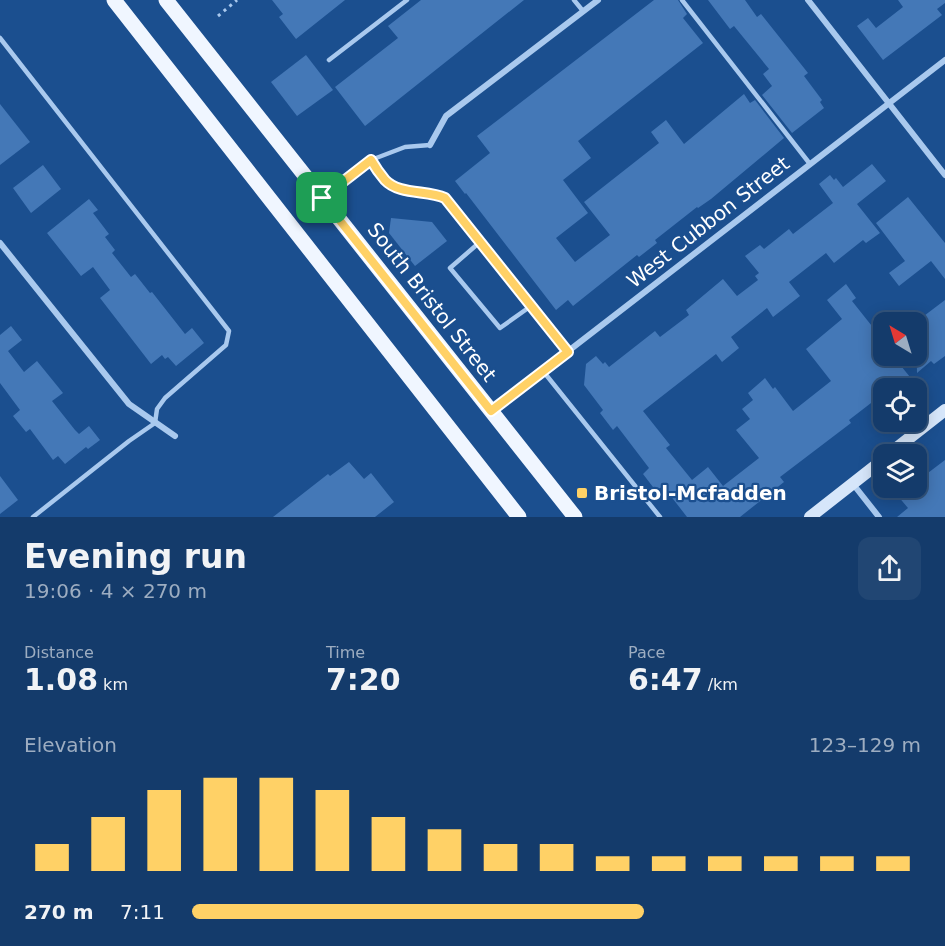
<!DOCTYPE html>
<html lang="en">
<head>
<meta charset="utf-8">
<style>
  body { margin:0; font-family:"DejaVu Sans",sans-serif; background:#214673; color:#f1f3f6; height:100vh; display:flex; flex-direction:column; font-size:22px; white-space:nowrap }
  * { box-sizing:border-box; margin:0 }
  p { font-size:20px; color:#9dadc1 }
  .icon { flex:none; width:33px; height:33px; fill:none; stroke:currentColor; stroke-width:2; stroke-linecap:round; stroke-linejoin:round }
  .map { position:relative; height:517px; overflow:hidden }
  .sheet { display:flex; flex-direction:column; background:#143b6b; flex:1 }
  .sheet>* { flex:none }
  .needle { width:39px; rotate:322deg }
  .buttons { position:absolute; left:873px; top:312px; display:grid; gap:12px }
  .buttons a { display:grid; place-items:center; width:54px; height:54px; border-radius:12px; background:#143b6b; box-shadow:0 3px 15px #0003,0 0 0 2px #33557e; font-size:30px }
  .pin { position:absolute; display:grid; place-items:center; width:51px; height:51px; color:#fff; margin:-26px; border-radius:12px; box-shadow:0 3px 9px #0006 }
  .round { display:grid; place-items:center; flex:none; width:63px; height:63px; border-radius:12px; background:#214673 }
  .headline { display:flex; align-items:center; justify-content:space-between; height:102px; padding:0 24px }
  h1 { font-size:33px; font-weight:600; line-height:45px }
  .figures { display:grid; grid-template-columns:repeat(3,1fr); gap:9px; height:102px; padding:6px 24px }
  .figures div { display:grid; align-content:center }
  .figures b { font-size:30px; font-weight:600 }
  .figures small { font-size:16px; font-weight:400 }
  .figures p { font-size:16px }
  .chart { height:168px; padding:12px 24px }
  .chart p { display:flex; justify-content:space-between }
  .chart svg { width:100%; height:108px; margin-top:6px; stroke:#ffd166; stroke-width:6 }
  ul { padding:0 24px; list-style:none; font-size:20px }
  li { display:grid; grid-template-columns:96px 72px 1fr; align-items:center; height:45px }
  li i { height:15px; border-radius:8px; background:#ffd166 }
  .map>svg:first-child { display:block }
  .building { fill:#4478b7 }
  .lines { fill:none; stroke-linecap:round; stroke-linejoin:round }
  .path { stroke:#a9c9ee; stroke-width:3; stroke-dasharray:3 4.5; stroke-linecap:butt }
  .lane { stroke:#a9c9ee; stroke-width:4.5 }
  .street { stroke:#a9c9ee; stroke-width:6 }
  .secondary { stroke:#d6e6fa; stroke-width:12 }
  .primary { stroke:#f0f6ff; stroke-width:15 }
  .route-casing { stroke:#fff; stroke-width:12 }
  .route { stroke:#ffd166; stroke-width:8 }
  .poi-dot { fill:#ffd166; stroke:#1b4f8f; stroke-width:2 }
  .labels { text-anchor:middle; stroke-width:4.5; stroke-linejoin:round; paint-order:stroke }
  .street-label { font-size:20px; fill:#fff; stroke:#1b4f8f }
  .poi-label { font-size:20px; font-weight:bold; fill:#fff; stroke:#1b4f8f; text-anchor:start }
</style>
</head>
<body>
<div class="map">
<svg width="945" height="517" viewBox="0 0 945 517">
  <rect width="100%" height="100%" fill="#1b4f8f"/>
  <g class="building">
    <polygon points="272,0 345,0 296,39 279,17 283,14"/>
    <polygon points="421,0 524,0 365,126 335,87 398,38 388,26"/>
    <polygon points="654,0 678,0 687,14 683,18 703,43 578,141 591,158 563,180 588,213 556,238 575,262 610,235 584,202 659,143 651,132 666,120 684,144 744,94 750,103 755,100 784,138 711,199 698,208 697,207 655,240 657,243 639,257 637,255 573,306 568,300 556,310 466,193 465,194 455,181 490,153 477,136"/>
    <polygon points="708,0 745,0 757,17 761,14 808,73 804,76 822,100 820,102 824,108 792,133 762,95 772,86 763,74 769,69 734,26 730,29"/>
    <polygon points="898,0 945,0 945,3 937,9 942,15 883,60 857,26 868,18 876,28 903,7"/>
    <polygon points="306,55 333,90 297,116 271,82"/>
    <polygon points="0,104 30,142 0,165"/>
    <polygon points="872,164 886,181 857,204 880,233 866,243 863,240 834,263 826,253 789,282 800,296 773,317 767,308 731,337 739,348 722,362 716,354 643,411 670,445 666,448 692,480 708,467 723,486 759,458 736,430 750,419 742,409 753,400 748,393 765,378 773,389 775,387 793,411 831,381 806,349 842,319 827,300 846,284 856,298 852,301 883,340 884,356 893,356 914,382 905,388 884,388 884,393 849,420 851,423 780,477 784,482 740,517 687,517 663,486 656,491 643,474 649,468 617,426 613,430 600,413 603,410 584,385 586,364 596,356 603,364 605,362 609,367 655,331 660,337 689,315 686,310 723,279 737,296 758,280 755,276 759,273 745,256 760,245 764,249 789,229 793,234 833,203 819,184 830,175 834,180 836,178 843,187"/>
    <polygon points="43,165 61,189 31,213 13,188"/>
    <polygon points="908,197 945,243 945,279 931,261 899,286 889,273 905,261 876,223"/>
    <polygon points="89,199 98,210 93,213 109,234 105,237 115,250 112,253 131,277 135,274 150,293 152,292 185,334 192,328 204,343 176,366 168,357 165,359 162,355 151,364 100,298 110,290 93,267 81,276 47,233"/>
    <polygon points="391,218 432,222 447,241 415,266 389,233"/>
    <polygon points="945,300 945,356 934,364 931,361 917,373 916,322"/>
    <polygon points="11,326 22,340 8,351 24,372 37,361 63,393 52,401 75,430 79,434 89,426 100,440 88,449 86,447 65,464 58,456 53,460 30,429 26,432 13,416 20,410 0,383 0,335"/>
    <polygon points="945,460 945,517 897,517 908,508 897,495 907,488 916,488 916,482"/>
    <polygon points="349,462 364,479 371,473 394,502 375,517 273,517 328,474 330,476"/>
    <polygon points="0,476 18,500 0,514"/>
  </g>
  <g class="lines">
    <polyline class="path" points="218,16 237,0"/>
    <g class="lane">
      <polyline points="574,0 583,11"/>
      <polyline points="682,0 810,164"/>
      <polyline points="0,38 229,331 226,345 165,398 157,409 155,423 129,441 33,517"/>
      <polyline points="329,60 407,0"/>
      <polyline points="371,160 405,147 430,145"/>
      <path d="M325 196 371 160C375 167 380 174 385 180 399 195 427 190 445 198L568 352"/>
      <polyline points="480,242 450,268 500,328 531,306"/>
      <polyline points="543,371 660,517"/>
    </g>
    <g class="street">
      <polyline points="808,0 945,175"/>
      <polyline points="430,145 446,116 598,0"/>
      <polyline points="0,243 129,404 175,436"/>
      <polyline points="492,410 945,60"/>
      <polyline points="853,484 879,517"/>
    </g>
    <g class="secondary">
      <polyline points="889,454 945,410"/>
      <polyline points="810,517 884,459"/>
    </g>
    <g class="primary">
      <polyline points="114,0 519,517"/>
      <polyline points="166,0 575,517"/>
    </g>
  </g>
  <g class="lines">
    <g class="route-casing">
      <path id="route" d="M371 160C375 167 380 174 385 180 399 195 427 190 445 198L568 352 491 411 322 198Z"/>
    </g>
    <use href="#route" class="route"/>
  </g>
  <rect class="poi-dot" x="576" y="487" width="12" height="12" rx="3"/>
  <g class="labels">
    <g class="street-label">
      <text transform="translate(708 222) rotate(-38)" y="7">West Cubbon Street</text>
      <text transform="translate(432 302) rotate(52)" y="7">South Bristol Street</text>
    </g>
    <g class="poi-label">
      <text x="594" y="500">Bristol-Mcfadden</text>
    </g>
  </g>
</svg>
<div class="buttons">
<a><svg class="needle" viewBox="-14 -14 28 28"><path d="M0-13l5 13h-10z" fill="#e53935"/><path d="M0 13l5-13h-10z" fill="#9dadc1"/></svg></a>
<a><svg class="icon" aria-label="locate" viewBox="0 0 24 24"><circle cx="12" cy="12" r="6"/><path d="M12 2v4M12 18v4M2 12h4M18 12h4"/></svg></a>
<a><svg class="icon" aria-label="layers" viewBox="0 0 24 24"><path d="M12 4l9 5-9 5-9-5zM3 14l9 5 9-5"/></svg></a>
</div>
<div class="pin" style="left:322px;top:198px;background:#1e9e55"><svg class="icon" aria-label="arrive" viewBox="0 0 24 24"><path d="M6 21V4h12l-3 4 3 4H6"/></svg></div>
</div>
<section class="sheet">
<div class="headline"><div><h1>Evening run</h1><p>19:06 · 4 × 270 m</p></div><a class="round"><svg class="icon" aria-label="share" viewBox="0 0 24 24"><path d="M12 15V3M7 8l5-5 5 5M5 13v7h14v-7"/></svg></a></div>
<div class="figures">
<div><p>Distance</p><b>1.08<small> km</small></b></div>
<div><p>Time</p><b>7:20</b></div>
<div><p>Pace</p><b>6:47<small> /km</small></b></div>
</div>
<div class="chart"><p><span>Elevation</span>123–129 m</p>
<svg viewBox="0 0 160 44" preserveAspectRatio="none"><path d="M5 44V33M15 44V22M25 44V11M35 44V6M45 44V6M55 44V11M65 44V22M75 44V27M85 44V33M95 44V33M105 44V38M115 44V38M125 44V38M135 44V38M145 44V38M155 44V38"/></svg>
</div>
<ul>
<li><b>270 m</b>7:11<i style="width:62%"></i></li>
</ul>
</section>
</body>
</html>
